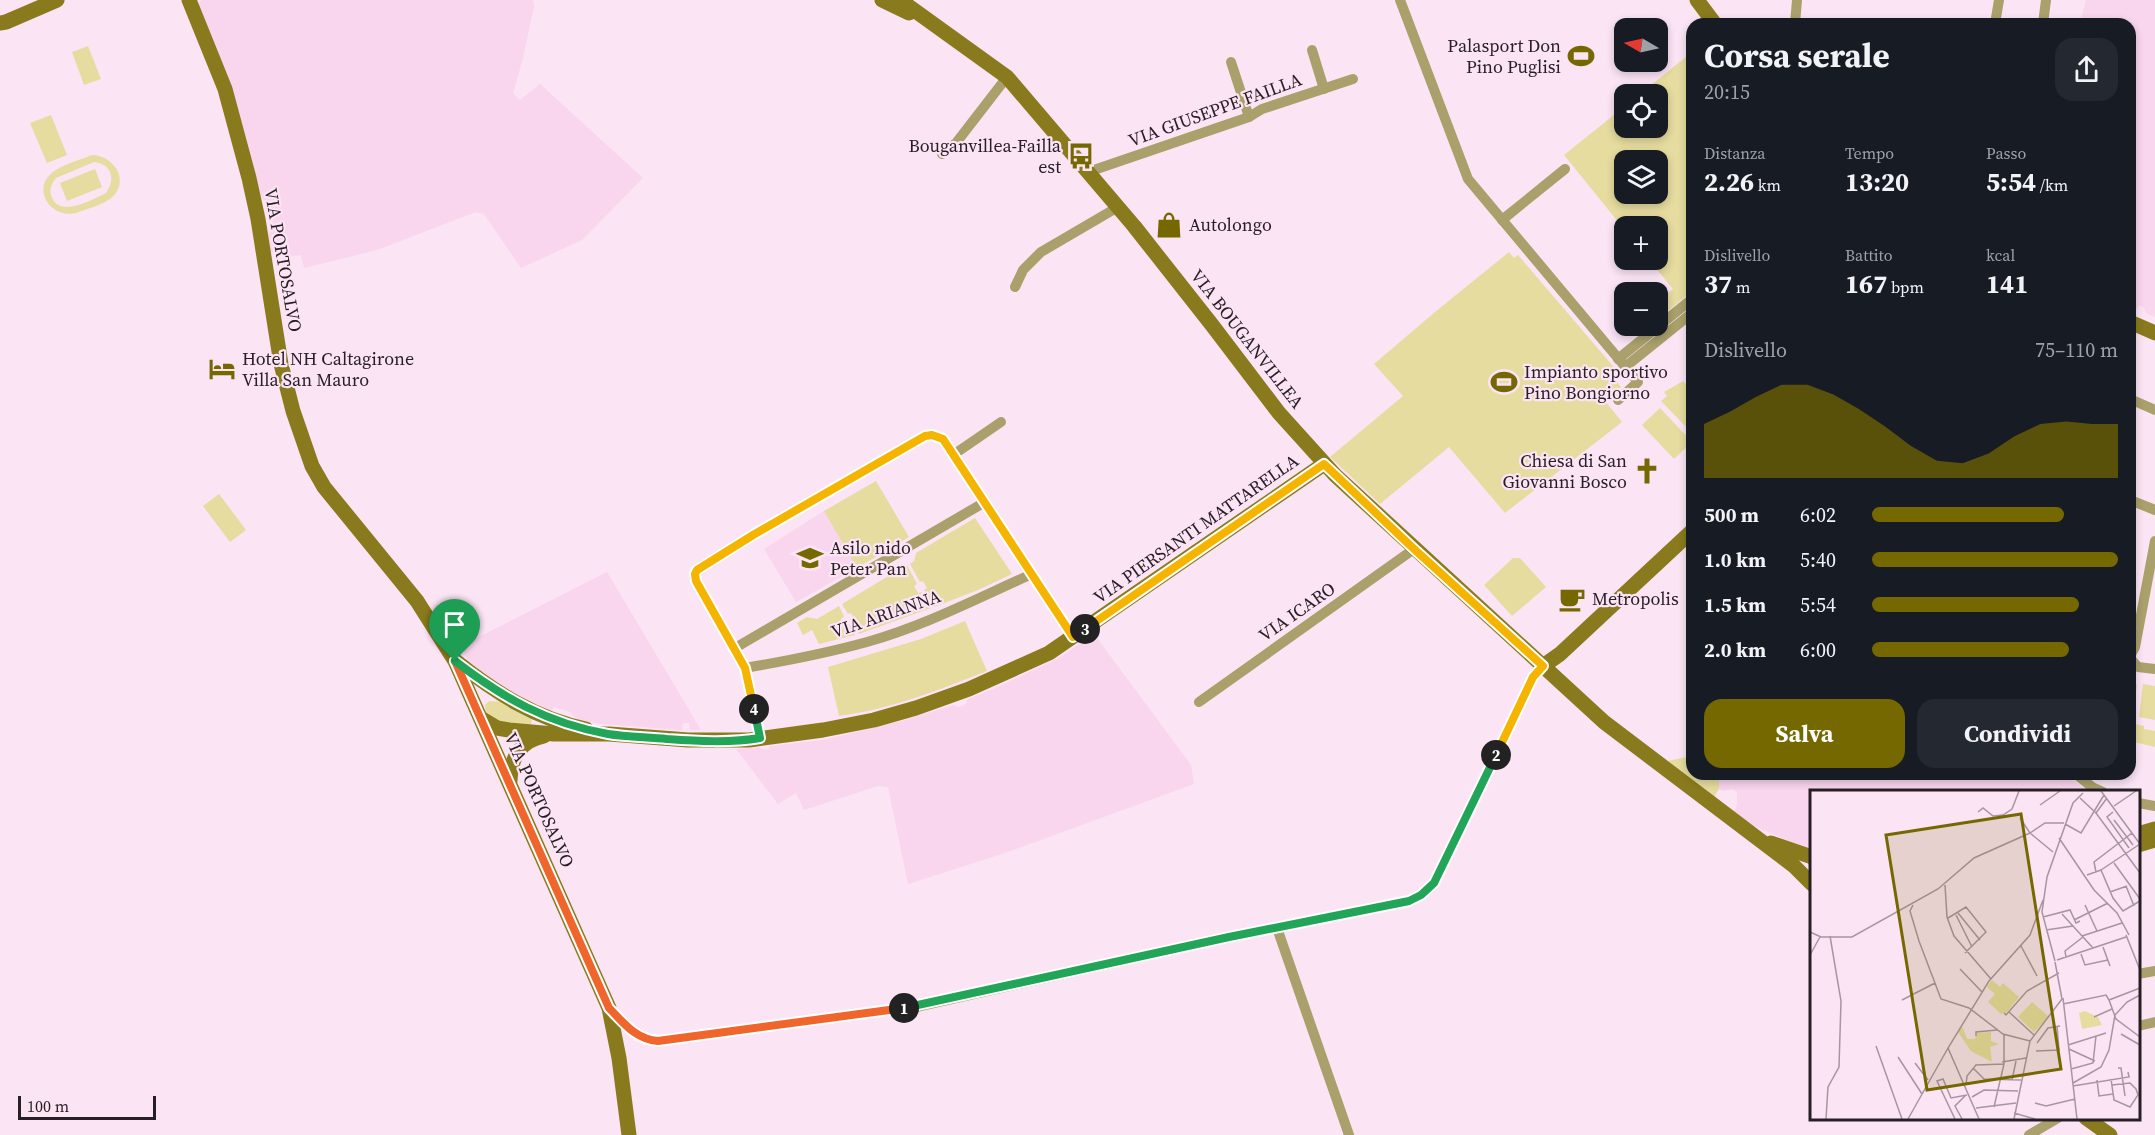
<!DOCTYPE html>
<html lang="it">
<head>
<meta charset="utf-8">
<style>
  body { margin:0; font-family:"Source Serif 4",serif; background:#242831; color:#f1f3f6; height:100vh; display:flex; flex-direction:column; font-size:22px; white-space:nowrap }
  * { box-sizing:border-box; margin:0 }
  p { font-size:20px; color:#9ea1a6 }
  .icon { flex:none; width:33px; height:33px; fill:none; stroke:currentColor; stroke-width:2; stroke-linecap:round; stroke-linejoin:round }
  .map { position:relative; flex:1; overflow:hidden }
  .side { position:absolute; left:1686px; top:18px; width:450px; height:762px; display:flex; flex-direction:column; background:#171b24; border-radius:18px; box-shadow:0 3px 9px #0003 }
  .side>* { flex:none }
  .needle { width:39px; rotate:279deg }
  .controls { position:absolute; left:1614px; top:18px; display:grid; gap:12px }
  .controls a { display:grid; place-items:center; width:54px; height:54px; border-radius:12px; background:#171b24; box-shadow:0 3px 9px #0003; font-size:30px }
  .scale { position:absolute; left:18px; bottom:15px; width:138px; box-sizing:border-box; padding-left:6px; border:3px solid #281e25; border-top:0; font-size:16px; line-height:21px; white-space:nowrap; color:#281e25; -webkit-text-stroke:4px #fbe4f4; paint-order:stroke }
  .pin { position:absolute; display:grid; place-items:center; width:51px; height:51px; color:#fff; margin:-62px -26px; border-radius:50% 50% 50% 0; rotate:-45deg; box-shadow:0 0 6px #0007 }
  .pin .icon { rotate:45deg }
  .km { position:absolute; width:30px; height:30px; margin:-15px; border-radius:50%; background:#222; color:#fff; font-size:16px; line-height:30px; text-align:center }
  .round { display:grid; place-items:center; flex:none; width:63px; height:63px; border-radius:18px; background:#242831 }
  .head { display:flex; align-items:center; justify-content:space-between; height:102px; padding:0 18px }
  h1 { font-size:33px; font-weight:700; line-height:45px }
  .metrics { display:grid; grid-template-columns:repeat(3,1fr); gap:9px; height:102px; padding:6px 18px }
  .metrics div { display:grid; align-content:center }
  .metrics b { font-size:26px; font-weight:700 }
  .metrics small { font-size:16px; font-weight:400 }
  .metrics p { font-size:16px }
  .chart { height:168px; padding:12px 18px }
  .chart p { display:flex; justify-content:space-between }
  .chart svg { width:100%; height:108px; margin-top:6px; fill:#766800; opacity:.7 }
  .cta { display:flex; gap:12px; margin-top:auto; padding:12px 18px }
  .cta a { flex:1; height:69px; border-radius:18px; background:#766800; color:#fff; font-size:24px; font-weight:700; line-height:69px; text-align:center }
  .cta a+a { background:#242831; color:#f1f3f6 }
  ul { padding:0 18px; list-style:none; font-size:20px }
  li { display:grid; grid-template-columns:96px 72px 1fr; align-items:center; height:45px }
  li i { height:15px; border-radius:8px; background:#766800 }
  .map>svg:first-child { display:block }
  .built { fill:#f9d5ee }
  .green { fill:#e6dc9f; fill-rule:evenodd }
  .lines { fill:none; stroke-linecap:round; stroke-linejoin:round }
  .street { stroke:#a9a06b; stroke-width:10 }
  .secondary { stroke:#897a1d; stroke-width:15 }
  .split-1-casing { stroke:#fff; stroke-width:12 }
  .split-2-casing { stroke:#fff; stroke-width:12 }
  .split-3-casing { stroke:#fff; stroke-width:12 }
  .split-4-casing { stroke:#fff; stroke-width:12 }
  .split-5-casing { stroke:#fff; stroke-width:12 }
  .split-1 { stroke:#f0652b; stroke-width:8 }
  .split-2 { stroke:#22a559; stroke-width:8 }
  .split-3 { stroke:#f5b400; stroke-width:8 }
  .split-4 { stroke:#f5b400; stroke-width:8 }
  .split-5 { stroke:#22a559; stroke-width:8 }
  .labels { text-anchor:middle; stroke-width:4.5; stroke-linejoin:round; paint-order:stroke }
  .poi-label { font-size:18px; fill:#281e25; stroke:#fbe4f4; text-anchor:start }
  .street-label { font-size:18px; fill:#281e25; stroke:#fbe4f4 }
  .inset-road { fill:none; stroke:#a795a1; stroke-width:1.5 }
  .view { fill:#766800; fill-opacity:0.15; stroke:#766800; stroke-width:3 }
  .inset-edge { fill:none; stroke:#281e25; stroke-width:3 }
</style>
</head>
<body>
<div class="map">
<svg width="2155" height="1135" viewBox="0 0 2155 1135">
  <rect width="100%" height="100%" fill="#fbe4f4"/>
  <g class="built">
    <polygon points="201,0 533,0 534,6 523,58 513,93 520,100 540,84 643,178 582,240 521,268 484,214 476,212 377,250 304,268 301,255 287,257 270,252 268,235 273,219 269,205 260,196 198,5"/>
    <polygon points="2086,0 2155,0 2155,317 2146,313 2144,308 2139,305 2137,309 2130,308 2130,24 2080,24"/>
    <polygon points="824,511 857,568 796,602 764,549"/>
    <polygon points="607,572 701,730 690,730 689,723 683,723 682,730 601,724 579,720 568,711 554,707 551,711 532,703 509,691 465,659 467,658 461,646"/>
    <polygon points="1094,634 1191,765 1194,784 1002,854 908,884 888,787 878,786 804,810 796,793 778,804 736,749 760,747 762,749 769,749 769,746 823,740 902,721 954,705 957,707 962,706 966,704 968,699 993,689 1059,658"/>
    <polygon points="1723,774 2064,774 2088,791 1812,792 1811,851 1748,823 1734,812 1737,805 1737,793 1733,789 1723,791 1719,789 1719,779"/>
  </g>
  <g class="green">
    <polygon points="88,46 101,79 84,85 72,52"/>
    <path d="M1692 52V291L1664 314 1658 306V302L1673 289 1649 260H1658V226H1624V229L1564 155 1624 107V128H1658V94H1640ZM1624 160H1658V194H1624Z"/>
    <polygon points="51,115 67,155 47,163 30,123"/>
    <path d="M92 155C114 155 131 182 111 198 103 205 86 209 76 213 50 219 31 188 53 172 63 164 80 160 92 155ZM94 162C112 164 116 179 106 193 93 199 58 220 51 195 49 189 52 183 56 178Z"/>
    <polygon points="95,169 102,187 67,201 60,183"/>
    <polygon points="1509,252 1514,258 1518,255 1618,372 1613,377 1621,387 1605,401 1622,422 1505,513 1449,447 1380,504 1330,457 1403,396 1374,364 1435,312"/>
    <polygon points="1683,381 1692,390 1692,433 1661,401 1667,396 1664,392"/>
    <polygon points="1660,408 1692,442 1674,459 1642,425"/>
    <polygon points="876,481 909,537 857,568 824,511"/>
    <polygon points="219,494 246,530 230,542 203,506"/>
    <polygon points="975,518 1012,574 978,590 934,607 924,590 927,588 923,581 920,582 910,564 914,561 916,553"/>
    <polygon points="1513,558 1520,558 1546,587 1512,616 1484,585"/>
    <polygon points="907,565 917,584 914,586 918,593 922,592 931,608 859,634 852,622 855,620 851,613 848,614 842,604"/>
    <polygon points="839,606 844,616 841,619 845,626 849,624 855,635 819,644 812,630 803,635 797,623 807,617 817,619"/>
    <path d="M965 621 987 671C939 690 891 709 839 716L828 667 921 639Z"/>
    <polygon points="2130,680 2137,685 2131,723 2144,726 2144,729 2155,731 2155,747 2134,742 2135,739 2130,737"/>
    <polygon points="2143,684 2155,686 2155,720 2139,717"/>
    <polygon points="489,701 504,702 532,717 531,725 523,728 486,717 485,705"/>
    <polygon points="1692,756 1692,774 1723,774 1719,779 1719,789 1714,797 1668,761"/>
  </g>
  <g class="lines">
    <g class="street">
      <polyline points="1400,0 1468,179 1638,382 1618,400"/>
      <polyline points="1795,24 1797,0"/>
      <polyline points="1995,24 1999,0"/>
      <polyline points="2043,24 2046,0"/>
      <polyline points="1312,50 1324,89"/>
      <polyline points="1231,62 1249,117"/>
      <polyline points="942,154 956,143 1007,77"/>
      <polyline points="1088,172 1249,117 1262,109 1353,79"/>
      <polyline points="1502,220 1565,169"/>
      <polyline points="1015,287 1023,270 1041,252 1118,207"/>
      <polyline points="1618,359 1692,299"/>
      <polyline points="1625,367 1692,313"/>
      <polyline points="2130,399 2155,410"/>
      <polyline points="953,455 1001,422"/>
      <polyline points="2130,500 2155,510"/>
      <polyline points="735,648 985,502"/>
      <polyline points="2130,656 2135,647 2155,541"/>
      <polyline points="2130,658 2138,667 2155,669"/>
      <path d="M745 668C786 661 827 653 867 642 924 626 978 598 1032 574"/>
      <polyline points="1199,702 1414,549"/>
      <polyline points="760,738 745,668 696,581 695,574 702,566 753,535 925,436 932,435 943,439 1073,637"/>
      <polyline points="2076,774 2092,787 2103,792"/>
      <polyline points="2138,803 2155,806"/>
      <polyline points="1277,928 1349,1135"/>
      <polyline points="2138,974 2155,971"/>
      <path d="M609 1008C624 1023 636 1039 658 1041L916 1007 1229 937 1409 901 1421 895 1434 883 1533 677 1543 666"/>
      <polyline points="2138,1026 2155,1022"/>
      <polyline points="2029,1135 2058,1118"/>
    </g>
    <g class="secondary">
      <polyline points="189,0 225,89 249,178 258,219 281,364 293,411 312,466 324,487 417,601 455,661 609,1008 619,1058 629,1135"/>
      <polyline points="882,0 909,13"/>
      <polyline points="900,0 1007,77 1134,226 1212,325 1279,413 1335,475 1604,722 1794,866 1812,884"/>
      <polyline points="1697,0 1715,24"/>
      <polyline points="0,23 6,22 57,0"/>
      <polyline points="2130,322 2155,333"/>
      <path d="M457 662C496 693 536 719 586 729"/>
      <polyline points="1543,666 1560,654 1692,531"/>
      <polyline points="482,719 497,728 509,730 554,734 609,734 688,740 749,740 823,730 874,720 916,708 969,689 1049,653 1324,464"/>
      <path d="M510 781C511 757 520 741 544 736"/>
      <polyline points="2138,834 2155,829"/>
      <polyline points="1771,843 1812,857"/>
      <polyline points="2138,845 2155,840"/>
      <polyline points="2086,1118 2110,1135"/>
    </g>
  </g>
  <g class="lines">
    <g class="split-1-casing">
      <path id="split-1" d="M455 661 609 1008C624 1023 635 1039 658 1041L904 1008"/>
    </g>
    <g class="split-2-casing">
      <polyline id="split-2" points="904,1008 1229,937 1409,901 1421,895 1434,883 1496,755"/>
    </g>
    <g class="split-3-casing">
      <polyline id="split-3" points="1085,629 1324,464 1414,549 1543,666 1533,677 1496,755"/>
    </g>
    <g class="split-4-casing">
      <polyline id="split-4" points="754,709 745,668 696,581 695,574 697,570 753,535 925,436 932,435 943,439 1073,637 1085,629"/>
    </g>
    <g class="split-5-casing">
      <path id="split-5" d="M455 661C503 698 547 723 608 734 627 737 648 737 667 739 697 741 730 743 760 738L754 709"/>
    </g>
    <use href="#split-1" class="split-1"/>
    <use href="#split-2" class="split-2"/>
    <use href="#split-3" class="split-3"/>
    <use href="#split-4" class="split-4"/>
    <use href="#split-5" class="split-5"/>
  </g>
  <defs>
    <g id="stadium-bare" transform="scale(2.07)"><path d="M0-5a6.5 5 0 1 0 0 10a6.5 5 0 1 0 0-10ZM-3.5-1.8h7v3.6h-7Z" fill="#766800" stroke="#fbe4f4" stroke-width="2.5" paint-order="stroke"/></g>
    <g id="bus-bare" transform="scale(2.07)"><path d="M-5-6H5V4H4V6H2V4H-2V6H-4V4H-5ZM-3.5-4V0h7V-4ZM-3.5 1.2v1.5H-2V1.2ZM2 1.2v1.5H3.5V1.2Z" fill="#766800" stroke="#fbe4f4" stroke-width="2.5" paint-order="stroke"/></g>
    <g id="shop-bare" transform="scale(2.07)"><path d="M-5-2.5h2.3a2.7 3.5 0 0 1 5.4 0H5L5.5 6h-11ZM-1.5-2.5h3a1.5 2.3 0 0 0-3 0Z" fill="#766800" stroke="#fbe4f4" stroke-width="2.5" paint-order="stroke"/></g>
    <g id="hotel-bare" transform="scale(2.07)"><path d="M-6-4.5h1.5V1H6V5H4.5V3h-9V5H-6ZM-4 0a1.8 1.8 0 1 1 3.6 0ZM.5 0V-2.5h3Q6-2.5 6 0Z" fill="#766800" stroke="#fbe4f4" stroke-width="2.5" paint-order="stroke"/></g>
    <g id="church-bare" transform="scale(2.07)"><path d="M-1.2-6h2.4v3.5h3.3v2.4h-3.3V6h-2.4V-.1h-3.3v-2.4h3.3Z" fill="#766800" stroke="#fbe4f4" stroke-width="2.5" paint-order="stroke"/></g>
    <g id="school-bare" transform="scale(2.07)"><path d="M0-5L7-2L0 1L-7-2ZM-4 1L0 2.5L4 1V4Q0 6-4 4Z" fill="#766800" stroke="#fbe4f4" stroke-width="2.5" paint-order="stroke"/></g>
    <g id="cafe-bare" transform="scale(2.07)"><path d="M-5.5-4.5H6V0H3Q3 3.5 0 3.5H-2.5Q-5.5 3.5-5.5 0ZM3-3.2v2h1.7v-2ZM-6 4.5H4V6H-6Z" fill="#766800" stroke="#fbe4f4" stroke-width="2.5" paint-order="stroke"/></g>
  </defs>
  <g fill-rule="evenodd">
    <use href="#stadium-bare" x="1581" y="56"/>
    <use href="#bus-bare" x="1081" y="156"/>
    <use href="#shop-bare" x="1169" y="225"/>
    <use href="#hotel-bare" x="222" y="369"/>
    <use href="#stadium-bare" x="1504" y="382"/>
    <use href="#church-bare" x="1647" y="471"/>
    <use href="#school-bare" x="810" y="558"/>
    <use href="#cafe-bare" x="1572" y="599"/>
  </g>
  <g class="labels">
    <g class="poi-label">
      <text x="1561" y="52" text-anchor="end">Palasport Don<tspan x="1561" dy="21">Pino Puglisi</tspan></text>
      <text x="1061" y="152" text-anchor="end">Bouganvillea-Failla<tspan x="1061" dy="21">est</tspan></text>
      <text x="1189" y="231">Autolongo</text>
      <text x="242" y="365">Hotel NH Caltagirone<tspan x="242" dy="21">Villa San Mauro</tspan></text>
      <text x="1524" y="378">Impianto sportivo<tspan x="1524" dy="21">Pino Bongiorno</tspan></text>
      <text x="1627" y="467" text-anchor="end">Chiesa di San<tspan x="1627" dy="21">Giovanni Bosco</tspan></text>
      <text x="830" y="554">Asilo nido<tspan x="830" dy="21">Peter Pan</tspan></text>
      <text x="1592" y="605">Metropolis</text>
    </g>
    <g class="street-label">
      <text transform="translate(1215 110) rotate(-20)" y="6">VIA GIUSEPPE FAILLA</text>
      <text transform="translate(283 260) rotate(80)" y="6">VIA PORTOSALVO</text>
      <text transform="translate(1247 339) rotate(52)" y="6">VIA BOUGANVILLEA</text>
      <text transform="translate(1196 529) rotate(-35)" y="6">VIA PIERSANTI MATTARELLA</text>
      <text transform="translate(1297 612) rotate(-35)" y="6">VIA ICARO</text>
      <text transform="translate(886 614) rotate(-19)" y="6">VIA ARIANNA</text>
      <text transform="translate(539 800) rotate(66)" y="6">VIA PORTOSALVO</text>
    </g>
  </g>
  <g transform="translate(1810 790)">
    <rect width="330" height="330" fill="#fbe4f4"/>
    <path d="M182 190 190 197 193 193 209 207 197 222 191 224 178 212 185 204 177 197ZM222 212 239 227 224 242 208 227ZM275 221 288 227 292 235 272 239 269 223ZM152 236 157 249H165L167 243 181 242V251L189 254 180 257 182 272 161 261 148 242Z" fill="#e6dc9f"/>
    <path class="inset-road" d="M291 1 330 54M270 8 286 23 330 83M230 15 250 1M304 16 326 1M168 22 173 18 183 26 193 25 202 19 209 1M303 22 297 27 319 58M286 23 297 8M210 28 220 43 243 62M304 30 323 55M255 34 271 43 294 5M220 43 235 33H254M249 48 284 100 307 123 319 145M304 73 330 109M291 80 330 54M286 82 284 72 322 43M277 85 291 80 303 108 313 121 330 111M135 95 137 127 144 146 181 189M316 96 324 116M300 102 317 96M103 115 100 121 109 151 131 209 159 218 193 244 220 251M275 115 287 141M148 123 170 150M252 124 283 158M146 125 162 157M233 127 260 120 266 133 270 131M138 128 156 117 176 142 155 163M264 130 298 113M236 140 263 136M0 142 11 147H42L128 99 164 68 220 43M316 145 330 180M272 146 312 133M211 156 227 186M293 157 300 176M271 164 275 175 298 170M0 165 10 147M256 167 255 161 273 147M247 170 316 147M245 171 232 122 237 87 263 13 273 3M245 172 252 209M150 179 172 202M253 208 267 329M92 210 125 193M299 210 306 229 330 247M253 214 296 205 299 210 330 198M199 222 224 245M194 223 196 225 217 201 249 183M284 227 302 219M311 244 330 255M166 246V242L187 240M227 253 238 238 250 236M258 255 296 243M66 256 92 329M259 259 285 271M226 261 249 260 247 236M88 267 112 304M192 272 216 268M105 273 118 290M163 278 174 289 211 290M308 278H311L315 306M261 279 283 273 286 246M301 289 304 310 320 317 328 305 326 299 320 293 302 295M202 290 206 271M287 290 289 306 303 304M263 293 291 277 299 260 305 225 317 212 330 205M156 295 157 286 166 275 194 274M263 296 319 287 318 282M162 307 174 300 208 301M225 313 236 316 265 309M184 317 194 274V245M166 318 206 313M204 323 225 329M16 329 18 297 29 277 31 211 20 146M98 329 138 258M145 329 127 291 133 289 141 308 157 305M152 329 145 316 155 306M169 329 138 258 179 191 220 145 233 110M204 329 220 251 252 209"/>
    <path class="view" d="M211 24 251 279 117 300 76 45Z"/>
    <rect width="330" height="330" class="inset-edge"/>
  </g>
</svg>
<div class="controls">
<a><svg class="needle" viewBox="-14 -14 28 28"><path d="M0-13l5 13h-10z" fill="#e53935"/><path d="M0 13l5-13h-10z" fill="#9ea1a6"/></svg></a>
<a><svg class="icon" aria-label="locate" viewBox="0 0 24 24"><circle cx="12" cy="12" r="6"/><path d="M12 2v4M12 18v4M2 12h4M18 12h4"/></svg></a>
<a><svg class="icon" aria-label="layers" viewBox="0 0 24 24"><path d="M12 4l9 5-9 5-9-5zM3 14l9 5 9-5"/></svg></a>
<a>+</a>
<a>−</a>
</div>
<div class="scale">100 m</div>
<div class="pin" style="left:455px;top:661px;background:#1e9e55"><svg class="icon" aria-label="arrive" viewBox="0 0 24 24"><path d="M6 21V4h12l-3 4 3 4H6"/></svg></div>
<b class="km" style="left:904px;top:1008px">1</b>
<b class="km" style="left:1496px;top:755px">2</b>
<b class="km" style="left:1085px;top:629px">3</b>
<b class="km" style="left:754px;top:709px">4</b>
<section class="side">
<div class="head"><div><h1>Corsa serale</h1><p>20:15</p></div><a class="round"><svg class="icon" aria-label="share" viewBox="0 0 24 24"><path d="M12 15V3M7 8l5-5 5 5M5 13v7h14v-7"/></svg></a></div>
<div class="metrics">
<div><p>Distanza</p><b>2.26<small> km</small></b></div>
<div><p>Tempo</p><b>13:20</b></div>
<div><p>Passo</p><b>5:54<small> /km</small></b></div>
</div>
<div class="metrics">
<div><p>Dislivello</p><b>37<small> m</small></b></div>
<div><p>Battito</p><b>167<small> bpm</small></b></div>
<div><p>kcal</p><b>141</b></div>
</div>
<div class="chart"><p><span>Dislivello</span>75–110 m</p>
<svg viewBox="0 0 160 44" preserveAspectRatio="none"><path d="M0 44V22L10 17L20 11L30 6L40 6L50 10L60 16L70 23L80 31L90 37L100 38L110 34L120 27L130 22L140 21L150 22L160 22V44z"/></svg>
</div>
<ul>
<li><b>500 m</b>6:02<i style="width:78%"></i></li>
<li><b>1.0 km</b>5:40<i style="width:100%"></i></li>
<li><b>1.5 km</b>5:54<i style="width:84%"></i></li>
<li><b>2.0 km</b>6:00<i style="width:80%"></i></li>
</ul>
<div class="cta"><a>Salva</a><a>Condividi</a></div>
</section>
</div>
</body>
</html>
